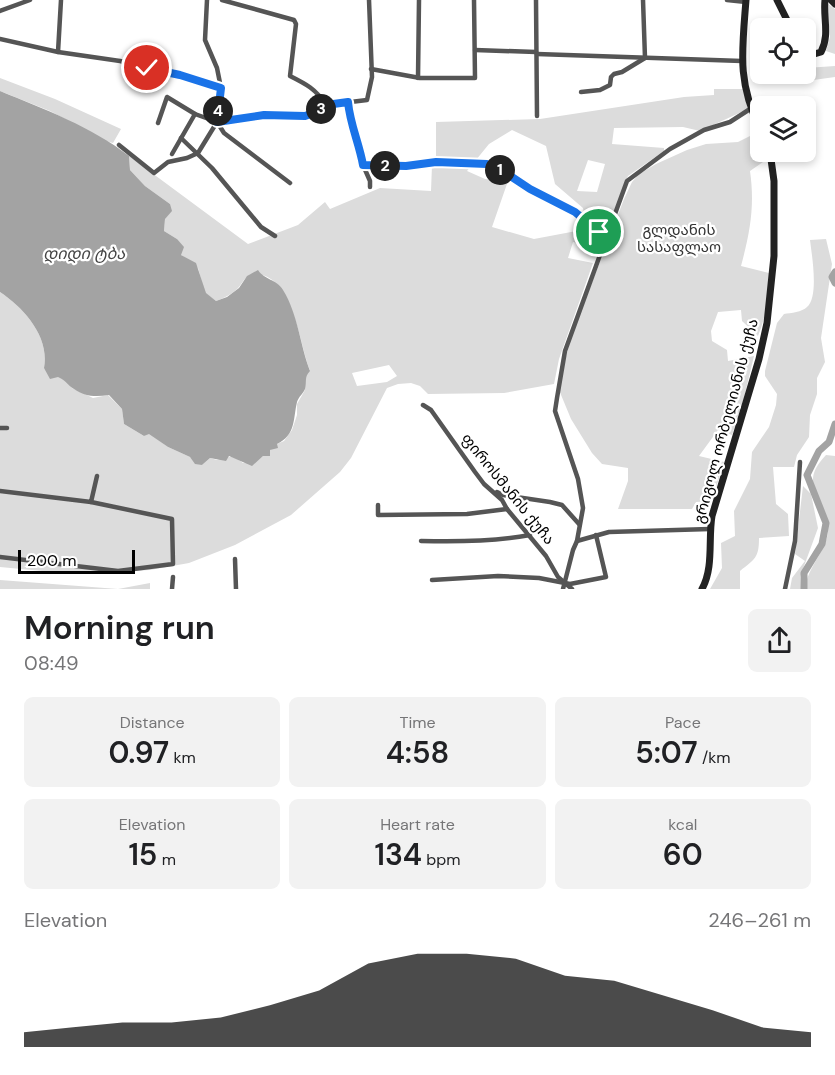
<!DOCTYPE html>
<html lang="en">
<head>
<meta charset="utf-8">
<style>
  body { margin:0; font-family:"DM Sans","Noto Sans Georgian",sans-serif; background:#f2f2f2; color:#202124; height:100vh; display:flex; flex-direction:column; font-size:22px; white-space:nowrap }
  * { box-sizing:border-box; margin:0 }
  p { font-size:20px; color:#757577 }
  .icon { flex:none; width:33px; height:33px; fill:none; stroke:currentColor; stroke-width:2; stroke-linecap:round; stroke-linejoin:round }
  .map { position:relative; height:589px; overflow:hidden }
  .side { display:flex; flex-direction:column; background:#fff; flex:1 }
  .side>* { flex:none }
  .tools { position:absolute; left:750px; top:18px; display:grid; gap:12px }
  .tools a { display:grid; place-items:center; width:66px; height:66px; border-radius:9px; background:#fff; box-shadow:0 3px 9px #0003; font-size:30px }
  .scale { position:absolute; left:18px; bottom:15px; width:117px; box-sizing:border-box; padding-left:6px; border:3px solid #000; border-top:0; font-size:16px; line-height:21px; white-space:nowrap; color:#000; -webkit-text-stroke:4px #fff; paint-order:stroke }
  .pin { position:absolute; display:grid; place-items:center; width:51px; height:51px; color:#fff; margin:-26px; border:3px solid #fff; border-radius:50%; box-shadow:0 2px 6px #0007 }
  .km { position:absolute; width:30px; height:30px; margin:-15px; border-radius:50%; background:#222; color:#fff; font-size:16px; line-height:30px; text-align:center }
  .round { display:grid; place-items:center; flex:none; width:63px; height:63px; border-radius:9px; background:#f2f2f2 }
  .summary { display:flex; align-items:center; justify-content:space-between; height:102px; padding:0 24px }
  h1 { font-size:33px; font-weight:600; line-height:45px }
  .metrics { display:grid; grid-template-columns:repeat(3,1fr); gap:9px; height:102px; padding:6px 24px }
  .metrics div { display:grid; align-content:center; border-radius:9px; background:#f2f2f2; text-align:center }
  .metrics b { font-size:30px; font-weight:600 }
  .metrics small { font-size:16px; font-weight:400 }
  .metrics p { font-size:16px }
  .chart { height:168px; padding:12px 24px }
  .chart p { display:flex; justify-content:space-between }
  .chart svg { width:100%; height:108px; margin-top:6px; fill:#000; opacity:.7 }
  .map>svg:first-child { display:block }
  .green { fill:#dcdcdc; fill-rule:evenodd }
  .water { fill:#a3a3a3 }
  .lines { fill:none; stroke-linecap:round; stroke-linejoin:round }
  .river { stroke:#a3a3a3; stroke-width:7 }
  .street { stroke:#555; stroke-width:4.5 }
  .secondary { stroke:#222; stroke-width:7 }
  .route-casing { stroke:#fff; stroke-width:12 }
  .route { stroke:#1a73e8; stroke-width:8 }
  .labels { text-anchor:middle; stroke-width:4.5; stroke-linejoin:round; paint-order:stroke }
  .park-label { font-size:15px; fill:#333; stroke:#fff }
  .street-label { font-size:15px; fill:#000; stroke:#fff }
  .water-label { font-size:16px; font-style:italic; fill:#444; stroke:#fff }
</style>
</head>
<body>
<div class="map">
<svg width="835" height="589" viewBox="0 0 835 589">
  <rect width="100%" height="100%" fill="#fff"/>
  <g class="green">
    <polygon points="827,3 835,9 835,54 826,51 830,37"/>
    <polygon points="835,66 835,77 792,83 786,80 785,74 806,74 806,68"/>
    <polygon points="0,78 55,99 121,129 113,143 106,141 50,111 0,91"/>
    <path d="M714 89H743L748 109 700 131 683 127 614 128 612 144 664 148V151L628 176 599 249 573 242 568 258 593 263 559 359 554 384 504 393 428 394 420 386 411 383 398 384 387 388 351 458 340 472 291 515 235 545 189 563 150 570 74 574 0 567V292C24 308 50 337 44 368L68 382 72 388 93 398 108 395 122 409 124 424 144 436 149 433 168 447 190 457 202 465 210 458 217 460C228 456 234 455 243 463L257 461 277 444 284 441 292 430 297 415V404L305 390V375L310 370C299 343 293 271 252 274 245 275 242 285 236 290 230 295 224 298 216 301L205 293 198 268 180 254 177 239 164 231 165 219 170 204 145 186 130 170 129 156 248 244 298 225 325 202 330 209 380 188 431 191 432 165 438 164 436 159V122L540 119 684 97 714 95ZM512 130 546 146 555 184 583 208 587 229 534 239 492 227 508 181 485 179 467 171 489 144ZM588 160 605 164 597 192 577 191ZM389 365 397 376 387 382 357 386 352 373Z"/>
    <path d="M754 134 763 162 750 171C755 206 750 232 741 266L769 273C770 295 766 316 758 336L742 321 741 310 718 312 711 331 712 341 727 350 728 361 754 356 744 398 732 435 718 430 699 456 724 462 712 501 696 502 692 509H618L628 481V468L602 464 592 453 571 419 559 390 566 356 573 332 624 199 632 182 639 174 656 164 687 150 706 144 738 142Z"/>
    <path d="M826 239 832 264 821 338 825 362 817 378V394L810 415 809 437 797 455 794 467H773L776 504 788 514 789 536 759 538C759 558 755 559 740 571V589H710L722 568 721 543 735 536 734 511 750 479 752 452 769 427 776 405 777 394 765 376V371L777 323 784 314C791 313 802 312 807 307 819 297 812 256 810 240Z"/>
    <path d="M826 455 835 456V589H805C807 566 829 549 828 528 827 496 796 486 826 455Z"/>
    <polygon points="803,486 811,494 818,528 800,577 801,589 790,589 792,578 805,561 795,554"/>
    <polygon points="0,580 118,589 150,583 150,589 0,589"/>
  </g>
  <path class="water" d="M0 91C44 109 92 127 129 156L130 170 145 186 170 204 172 211 165 219 164 231 177 239 184 247 181 255 196 263 206 293 216 301 227 297 239 288 247 276 258 270C264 280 277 279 283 290 298 314 300 345 310 371 304 377 307 381 305 389 303 394 299 396 297 402 293 419 296 435 277 444L278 448 270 450V456H263L252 466 229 456 226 461 210 458 202 465 195 464 190 457 168 447 149 434 144 436 124 424 122 409 109 395C96 397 85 397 74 389 67 385 67 381 58 377L50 379 44 368C50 337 24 308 0 292Z"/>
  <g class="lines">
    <g class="river">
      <polyline points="835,272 832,277 835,283"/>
      <polyline points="804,589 804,573 822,544 826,523 807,475 819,451 829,442 835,424"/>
    </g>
    <g class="street">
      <path d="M222 0 294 20 296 24 290 76C306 84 316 89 326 105"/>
      <polyline points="536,0 537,116"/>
      <polyline points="643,0 645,58"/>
      <polyline points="727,0 746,2"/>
      <polyline points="0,11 30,0"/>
      <polyline points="0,39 58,52 120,61 180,75 221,88"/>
      <polyline points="475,50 536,52"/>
      <polyline points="58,52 61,0"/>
      <polyline points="537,54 742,61"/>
      <polyline points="371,69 420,78 475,78 474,0"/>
      <polyline points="418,78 419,0"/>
      <polyline points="581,92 600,90 610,85 611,77 614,74 622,72 645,58"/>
      <polyline points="349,102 351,124 359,141 363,165 370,181 370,187"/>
      <polyline points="217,122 224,133 290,183"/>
      <polyline points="158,123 167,97 195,114 217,122 264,115 305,116 319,111 326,105 367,100 372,77 369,0"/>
      <polyline points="181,138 212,168 261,227 275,236"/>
      <polyline points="119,145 154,173 168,162 187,158 198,153 217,122 221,88 217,68 205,40 207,0"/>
      <polyline points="172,154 195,114"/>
      <polyline points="363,165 406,166 436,162 487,164 509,175 529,189 575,212 591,227 606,236"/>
      <polyline points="423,405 431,410 475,472 484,484 502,500 507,509 546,556 558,577 572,589"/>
      <polyline points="0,428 7,428"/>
      <polyline points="0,491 91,502 97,476"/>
      <polyline points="497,492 503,495 550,502 562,505 579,524"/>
      <polyline points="378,505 378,515 467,514 507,509"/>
      <path d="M421 541C457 542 494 542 530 535"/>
      <polyline points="577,541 609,532 710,529"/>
      <polyline points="0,557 118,571 173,564 172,519 91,502"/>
      <polyline points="235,559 236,589"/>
      <polyline points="432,580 498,576 539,578 570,584 606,577 596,535"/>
      <polyline points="172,589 173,577"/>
      <polyline points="563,589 573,550 577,541 583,508 578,479 555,411 557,398 565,351 627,181 670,149 704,130 730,122 750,109"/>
      <polyline points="785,589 795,541 800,462"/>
    </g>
    <g class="secondary">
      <path d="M746 0C742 52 737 81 760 129"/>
      <polyline points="777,0 791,28"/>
      <polyline points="831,0 835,4"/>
      <path d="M806 53 811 55 821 52C830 35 823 18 825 0"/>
      <path d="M702 589C714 567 708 540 712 516L759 359 767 323 774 256V181L770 152"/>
    </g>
  </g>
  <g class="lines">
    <g class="route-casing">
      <path id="route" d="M147 68 180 75 221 88 217 122 264 115 305 116 319 111 326 105 348 102C350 124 359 143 363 165L406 166 436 162 487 164 509 175 530 189 575 212 599 232"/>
    </g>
    <use href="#route" class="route"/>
  </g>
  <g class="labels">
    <g class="park-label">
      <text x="679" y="235">გლდანის<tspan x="679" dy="17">სასაფლაო</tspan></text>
    </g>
    <g class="street-label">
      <text transform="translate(726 421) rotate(-75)" y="5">გრიგოლ ორბელიანის ქუჩა</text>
      <text transform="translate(508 489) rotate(51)" y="5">ფიროსმანის ქუჩა</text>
    </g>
    <g class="water-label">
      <text x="84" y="259">დიდი ტბა</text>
    </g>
  </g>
</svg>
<div class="tools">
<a><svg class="icon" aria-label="locate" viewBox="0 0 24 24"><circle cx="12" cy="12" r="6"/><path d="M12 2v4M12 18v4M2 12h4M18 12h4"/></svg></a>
<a><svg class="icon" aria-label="layers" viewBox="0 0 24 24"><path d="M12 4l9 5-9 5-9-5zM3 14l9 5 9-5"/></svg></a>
</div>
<div class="scale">200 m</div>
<div class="pin" style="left:599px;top:232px;background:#1e9e55"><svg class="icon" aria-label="arrive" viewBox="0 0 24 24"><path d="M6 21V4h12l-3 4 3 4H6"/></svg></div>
<div class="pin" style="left:147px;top:68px;background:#d93025"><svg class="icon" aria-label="check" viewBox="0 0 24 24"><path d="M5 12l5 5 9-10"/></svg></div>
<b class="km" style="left:500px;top:170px">1</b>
<b class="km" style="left:385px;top:166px">2</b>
<b class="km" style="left:321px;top:109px">3</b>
<b class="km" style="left:218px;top:111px">4</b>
</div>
<section class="side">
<div class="summary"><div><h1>Morning run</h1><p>08:49</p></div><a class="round"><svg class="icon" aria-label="share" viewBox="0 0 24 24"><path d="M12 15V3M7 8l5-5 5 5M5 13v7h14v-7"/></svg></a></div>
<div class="metrics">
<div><p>Distance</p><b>0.97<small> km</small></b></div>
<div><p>Time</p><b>4:58</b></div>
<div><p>Pace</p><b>5:07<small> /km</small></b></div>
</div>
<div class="metrics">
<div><p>Elevation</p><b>15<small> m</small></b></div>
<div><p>Heart rate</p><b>134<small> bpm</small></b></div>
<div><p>kcal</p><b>60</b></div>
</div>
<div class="chart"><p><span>Elevation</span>246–261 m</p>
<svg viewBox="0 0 160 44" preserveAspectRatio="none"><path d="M0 44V38L10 36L20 34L30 34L40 32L50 27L60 21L70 10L80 6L90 6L100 8L110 15L120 17L130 23L140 29L150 36L160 38V44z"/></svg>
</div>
</section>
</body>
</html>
